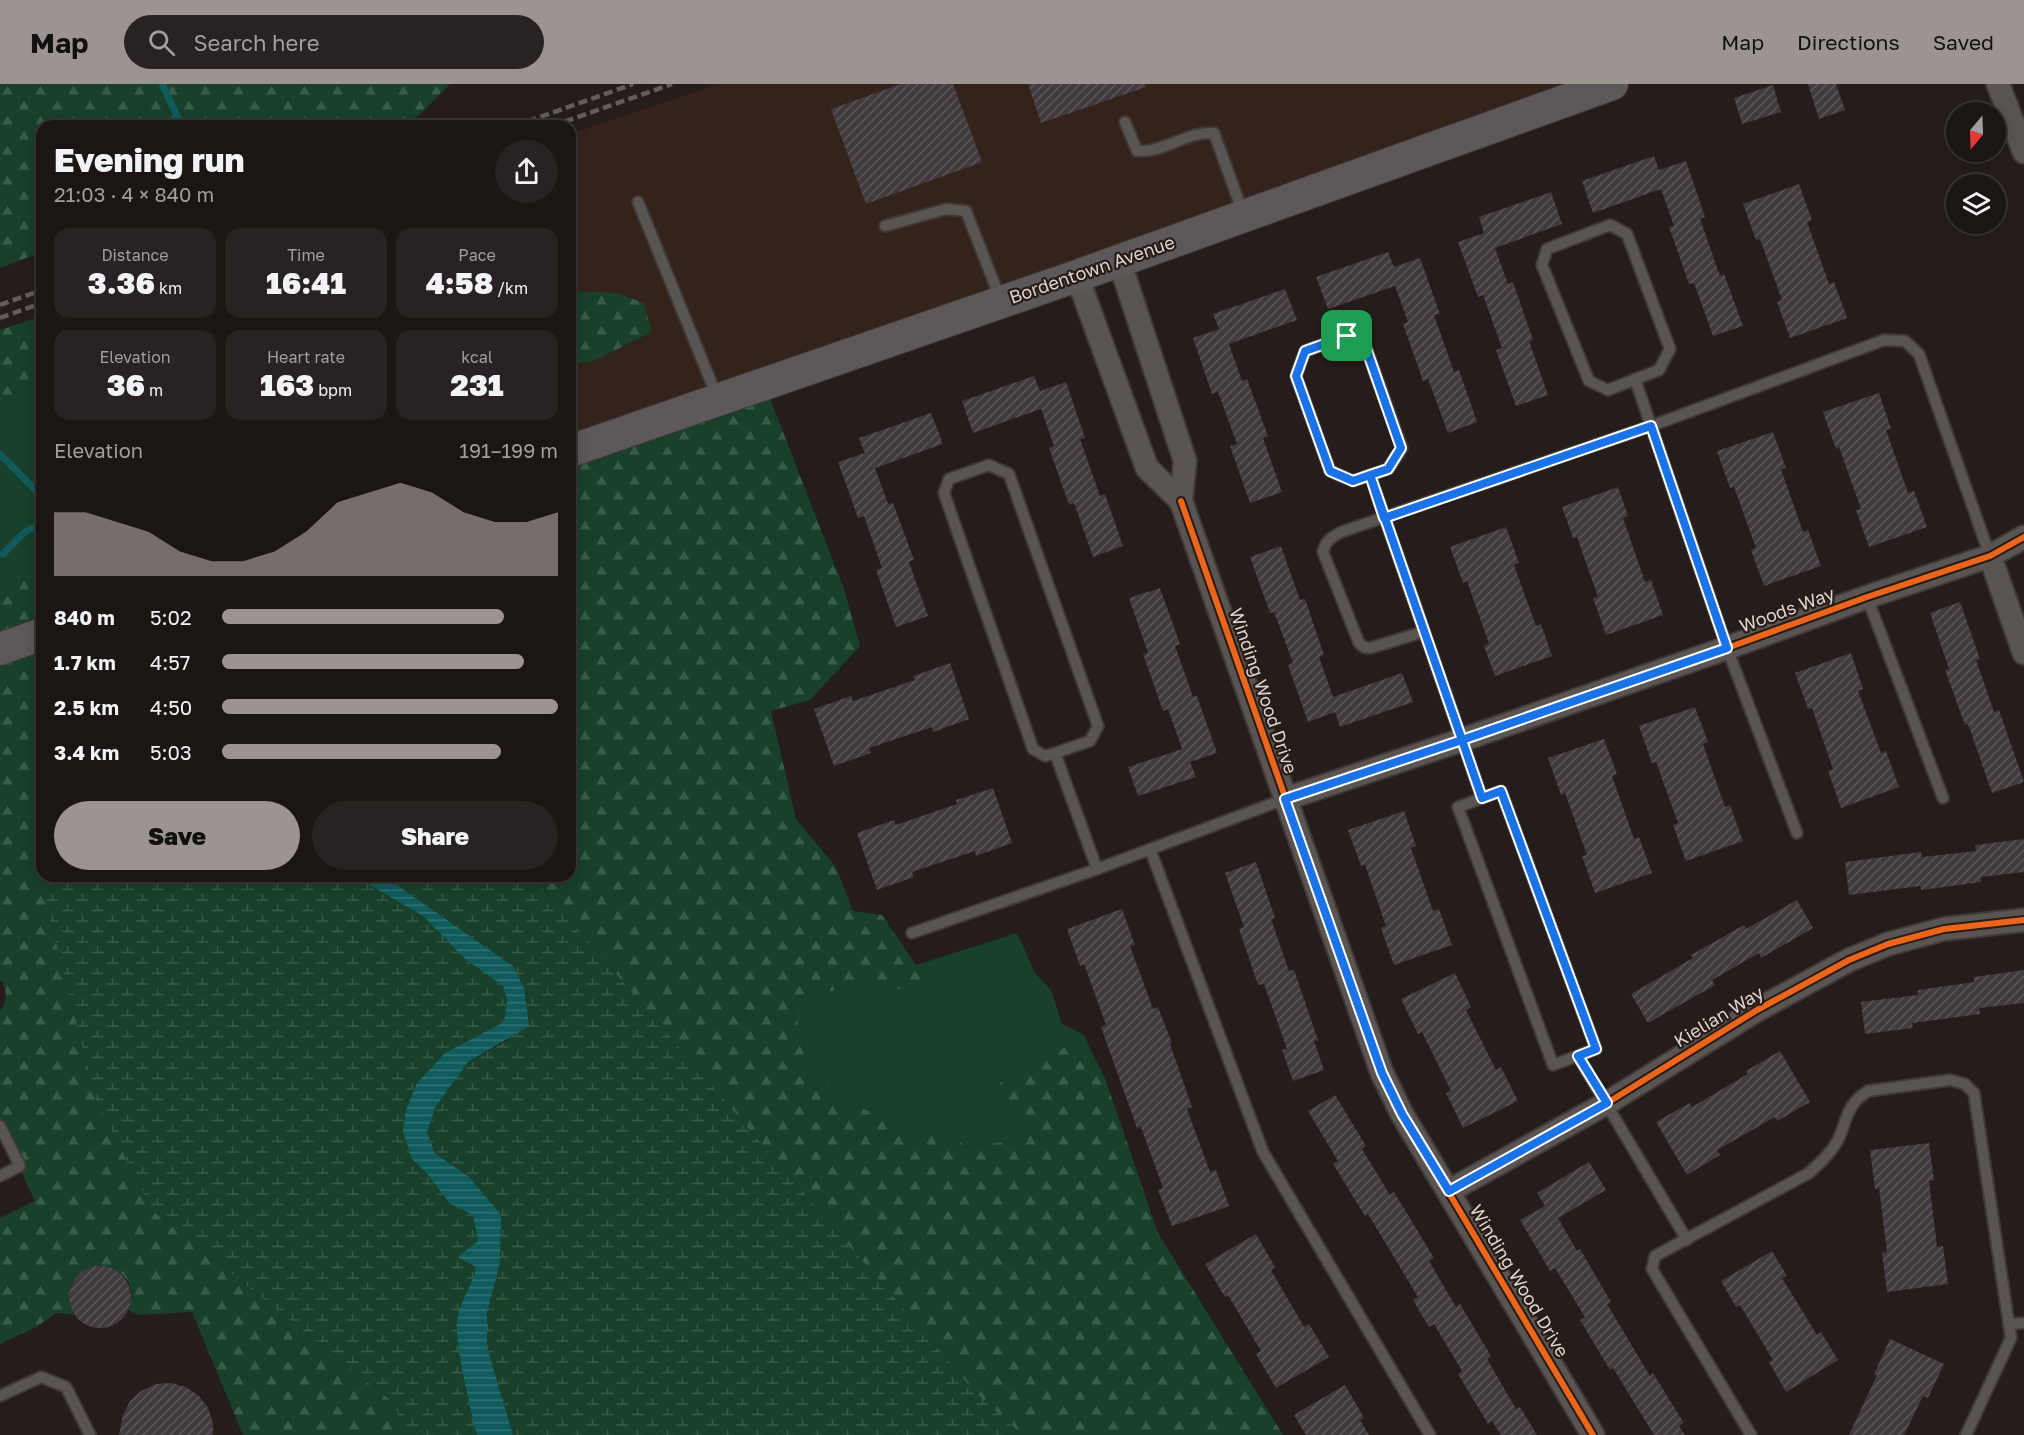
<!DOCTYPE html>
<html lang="en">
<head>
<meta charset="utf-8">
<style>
  body { margin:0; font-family:"Golos Text",sans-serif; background:#282322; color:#f1f3f6; height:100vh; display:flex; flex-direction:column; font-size:22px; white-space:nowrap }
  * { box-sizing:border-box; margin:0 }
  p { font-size:20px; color:#a09fa0 }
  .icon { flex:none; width:33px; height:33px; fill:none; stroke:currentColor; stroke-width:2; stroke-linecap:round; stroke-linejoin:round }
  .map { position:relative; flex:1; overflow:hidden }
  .side { position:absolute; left:36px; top:36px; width:540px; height:762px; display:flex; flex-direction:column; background:#1b1614; border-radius:18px; box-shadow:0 3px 15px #0003,0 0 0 2px #393534 }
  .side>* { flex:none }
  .needle { width:39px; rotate:199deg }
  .controls { position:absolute; left:1946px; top:18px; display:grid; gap:12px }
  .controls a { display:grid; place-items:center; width:60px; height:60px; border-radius:50%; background:#1b1614; box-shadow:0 3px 15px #0003,0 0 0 2px #393534; font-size:30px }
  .pin { position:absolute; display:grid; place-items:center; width:51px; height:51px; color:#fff; margin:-26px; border-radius:12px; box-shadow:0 3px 9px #0006 }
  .round { display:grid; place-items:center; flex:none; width:63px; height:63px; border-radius:32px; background:#282322 }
  .head { display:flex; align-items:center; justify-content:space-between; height:102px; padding:0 18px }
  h1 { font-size:33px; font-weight:800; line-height:45px }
  .stats { display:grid; grid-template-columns:repeat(3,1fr); gap:9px; height:102px; padding:6px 18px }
  .stats div { display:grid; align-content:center; border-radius:15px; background:#282322; text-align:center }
  .stats b { font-size:30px; font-weight:800 }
  .stats small { font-size:16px; font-weight:400 }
  .stats p { font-size:16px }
  .chart { height:168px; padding:12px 18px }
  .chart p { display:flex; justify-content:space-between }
  .chart svg { width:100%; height:108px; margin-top:6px; fill:#9c9491; opacity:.7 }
  .action { display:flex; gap:12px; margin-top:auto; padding:12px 18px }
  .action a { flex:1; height:69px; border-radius:36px; background:#9c9491; color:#111; font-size:24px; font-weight:800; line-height:69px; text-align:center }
  .action a+a { background:#282322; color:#f1f3f6 }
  ul { padding:0 18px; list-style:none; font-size:20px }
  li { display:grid; grid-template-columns:96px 72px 1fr; align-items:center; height:45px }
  li i { height:15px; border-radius:8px; background:#9c9491 }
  header { display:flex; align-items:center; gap:36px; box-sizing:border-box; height:84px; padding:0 30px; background:#9c9491; color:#111 }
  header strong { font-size:28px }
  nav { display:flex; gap:33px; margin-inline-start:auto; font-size:21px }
  .search { width:420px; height:54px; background:#282322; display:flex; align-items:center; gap:15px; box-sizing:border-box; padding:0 21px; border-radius:33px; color:#a09fa0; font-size:22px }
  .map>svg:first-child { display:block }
  .built { fill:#34231b }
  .grass { fill:#18402b }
  .forest { fill:url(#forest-firs) }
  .wetland { fill:url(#wetland-marsh) }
  .water { fill:url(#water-rules) }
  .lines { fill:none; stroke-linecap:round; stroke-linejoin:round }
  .stream { stroke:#105c5d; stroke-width:7 }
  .building { fill:url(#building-hatch) }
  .service-casing { stroke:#3f3937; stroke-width:14 }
  .minor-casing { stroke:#3f3937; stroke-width:26 }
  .secondary-casing { stroke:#3f3937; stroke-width:34 }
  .service { stroke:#5a5452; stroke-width:10 }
  .minor { stroke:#5a5452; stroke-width:22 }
  .secondary { stroke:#5d585a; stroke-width:32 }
  .rail { stroke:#635e5c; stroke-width:4.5; stroke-dasharray:9 4.5; stroke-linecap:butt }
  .cycleway-casing { stroke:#281c17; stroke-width:10 }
  .cycleway { stroke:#eb651d; stroke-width:6 }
  .route-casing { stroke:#fff; stroke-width:12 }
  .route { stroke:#1a73e8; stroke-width:8 }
  .labels { text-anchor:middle; stroke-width:4.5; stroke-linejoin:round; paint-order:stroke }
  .street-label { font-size:18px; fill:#ddd4d0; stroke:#281c17 }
</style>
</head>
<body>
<header>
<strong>Map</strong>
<div class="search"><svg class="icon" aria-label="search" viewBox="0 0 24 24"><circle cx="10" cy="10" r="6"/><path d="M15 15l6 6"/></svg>Search here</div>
<nav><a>Map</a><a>Directions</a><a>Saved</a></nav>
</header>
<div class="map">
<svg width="2024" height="1351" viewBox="0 0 2024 1351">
  <defs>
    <pattern id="forest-firs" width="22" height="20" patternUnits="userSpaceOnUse" patternTransform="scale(1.5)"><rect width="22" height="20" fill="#18402b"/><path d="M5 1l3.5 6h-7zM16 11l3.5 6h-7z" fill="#395b49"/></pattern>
    <pattern id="wetland-marsh" width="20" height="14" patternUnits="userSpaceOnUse" patternTransform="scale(1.5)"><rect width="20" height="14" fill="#18402b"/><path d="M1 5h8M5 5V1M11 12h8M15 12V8" fill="none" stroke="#395b49"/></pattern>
    <pattern id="water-rules" width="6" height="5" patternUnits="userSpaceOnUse" patternTransform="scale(1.5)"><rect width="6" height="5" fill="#105c5d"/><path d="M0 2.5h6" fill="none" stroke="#327273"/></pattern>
    <pattern id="building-hatch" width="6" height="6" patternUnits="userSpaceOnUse" patternTransform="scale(1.5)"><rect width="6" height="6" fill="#413a3f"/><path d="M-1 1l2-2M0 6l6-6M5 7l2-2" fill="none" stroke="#5c565a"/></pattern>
  </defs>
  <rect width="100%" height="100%" fill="#241d1b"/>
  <polygon class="built" points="718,0 1612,0 570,367 570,281 593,277 652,248 570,207 570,50"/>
  <g class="grass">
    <polygon points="32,309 42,310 42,483 0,496 0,321"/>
    <path d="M1017 849 1035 889 1051 906 1062 940 1084 951 1095 975 1065 963 1007 1024 1014 1033 1024 1038 1026 1047 1019 1057H1006L968 1064 948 1049C934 1050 923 1055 910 1057L901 1051 895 1041 859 1022 839 1023 829 1000 812 986 803 969 804 949 792 929 794 916 806 908 836 906 854 894H866L921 902 916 881Z"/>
  </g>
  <g class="forest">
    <polygon points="0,0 450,0 417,33 393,42 42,42 42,168 0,184"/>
    <polygon points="570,207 617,209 644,219 652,248 593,277 570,281"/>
    <polygon points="42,232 42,310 32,309 0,321 0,246"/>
    <path d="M764 299 844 505 860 562 810 616 771 627 796 735 836 783 853 827 882 831 916 881 922 903 880 906 866 894C847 895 849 902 836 906 817 911 814 902 794 916L792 929 804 949 803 969 812 986 829 1000 839 1023 859 1022 895 1041 901 1051 910 1057C923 1055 934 1050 948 1049L968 1064 1006 1057H1019L1026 1047 1024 1038 1014 1033 996 1012 1001 997 1065 963 1095 975 1105 994 1158 1149 1283 1351H1022L975 1309 532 792H570V367Z"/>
    <path d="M42 483 41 799 153 1127 394 1319 404 1351H243L192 1228 139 1231 128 1226C151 1168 46 1168 74 1231L56 1229 36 1243 0 1260V1134L35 1117 0 1042V927C8 916 7 909 2 897L0 898V496Z"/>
  </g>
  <g class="wetland">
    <polygon points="42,790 42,792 354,792 423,832 465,875 503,902 507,916 504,938 445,969 417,999 406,1025 412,1075 428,1091 450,1120 473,1131 478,1157 476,1183 473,1196 457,1233 459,1262 477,1351 404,1351 394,1319 153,1127 96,1016 41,799"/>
    <polygon points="384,792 532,792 975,1308 1022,1351 513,1351 487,1263 487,1229 500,1179 469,1093 435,1069 427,1048 436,1022 468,978 507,956 513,882"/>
  </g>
  <path class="water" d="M354 792H384L513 882 524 904 529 942 468 978 436 1022 427 1048 435 1069 469 1093 501 1131 500 1179 487 1229V1263L513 1351H477C471 1326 452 1253 458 1231 462 1214 473 1200 476 1183L458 1173 478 1157 473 1131 450 1120 428 1091 412 1075 403 1048 406 1025 417 999 445 969 504 938 507 916 503 902 465 875 423 832Z"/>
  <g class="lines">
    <g class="stream">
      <polyline points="162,0 182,42"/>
      <polyline points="0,370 42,413"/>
      <polyline points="3,470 25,448 42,439"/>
    </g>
  </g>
  <g class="building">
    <polygon points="901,0 953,0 982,78 866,120 831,25"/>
    <polygon points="1028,0 1145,0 1146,3 1041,39"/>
    <polygon points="1808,0 1836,0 1845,26 1819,35"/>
    <polygon points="1773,1 1781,28 1742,40 1734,14"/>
    <polygon points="1654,72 1659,86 1686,77 1705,133 1700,135 1720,192 1724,190 1743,242 1713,252 1694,199 1689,200 1669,143 1674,142 1661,105 1593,129 1582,97"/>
    <polygon points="1799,100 1812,136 1807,138 1829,200 1834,198 1847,234 1790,254 1777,218 1782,216 1760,155 1756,156 1743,120"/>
    <polygon points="1551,108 1562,140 1495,164 1508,200 1513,198 1533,256 1529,257 1548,311 1516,322 1496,266 1502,264 1483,211 1478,213 1458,158 1484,149 1479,133"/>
    <polygon points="1388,168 1394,183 1420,174 1440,230 1434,231 1454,288 1459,286 1477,338 1448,349 1428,295 1423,297 1403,240 1408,238 1395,202 1328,225 1316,193"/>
    <polygon points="1285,205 1297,236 1229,260 1242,297 1247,295 1268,352 1263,354 1282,408 1250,419 1230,362 1237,360 1218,308 1212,310 1193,254 1219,245 1213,230"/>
    <polygon points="1034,292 1040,307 1066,298 1085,354 1080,355 1100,412 1105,410 1123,462 1093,473 1074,419 1069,421 1049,364 1054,362 1041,325 973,349 962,317"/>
    <polygon points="1879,309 1891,345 1886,346 1908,409 1914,407 1927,443 1869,463 1856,426 1861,425 1839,363 1836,365 1823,328"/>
    <polygon points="931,329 943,360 875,384 888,420 893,419 914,476 909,478 928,532 896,543 876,486 882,484 864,432 858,434 838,378 865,369 859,354"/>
    <polygon points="1773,348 1786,384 1781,385 1803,448 1808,446 1821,482 1764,502 1751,466 1756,464 1734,403 1730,404 1717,367"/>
    <polygon points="1618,403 1628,432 1623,434 1645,498 1651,496 1663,531 1606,551 1593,514 1598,513 1577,453 1573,454 1562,423"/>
    <polygon points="1506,443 1519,479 1514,481 1536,542 1541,540 1552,572 1495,592 1484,562 1489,560 1467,497 1463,499 1450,463"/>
    <polygon points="1281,462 1300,516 1305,515 1324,571 1319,573 1333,613 1402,589 1413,618 1340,643 1335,628 1308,638 1288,581 1293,579 1274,528 1270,529 1250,473"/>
    <polygon points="1160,504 1180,560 1175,562 1193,613 1197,612 1217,669 1190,678 1196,693 1138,712 1128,683 1182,665 1168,625 1163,627 1143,570 1148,569 1129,514"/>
    <polygon points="1960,518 1980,575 1976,576 1994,628 1999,626 2024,698 1992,709 1968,640 1965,641 1945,586 1949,585 1930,529"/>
    <polygon points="1851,569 1863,605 1858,607 1881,669 1886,667 1899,703 1841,724 1828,687 1833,685 1812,624 1808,625 1795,589"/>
    <polygon points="950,579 969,635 933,648 932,643 869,664 871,669 834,682 814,625 851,612 853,617 915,596 913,592"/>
    <polygon points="1695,623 1708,658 1703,660 1725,723 1730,721 1743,757 1686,777 1673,741 1678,739 1656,678 1652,679 1639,642"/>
    <polygon points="1604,655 1617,690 1612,692 1634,755 1639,753 1652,789 1595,809 1582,772 1587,771 1565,709 1561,711 1548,674"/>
    <polygon points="993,704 1012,759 976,772 975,767 912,788 914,793 877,806 857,749 894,736 896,741 957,720 956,716"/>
    <polygon points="1404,727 1416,762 1411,764 1433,827 1439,825 1452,861 1394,881 1381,844 1386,842 1365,781 1361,782 1348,746"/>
    <polygon points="2024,755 2024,788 1981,793 1981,798 1921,806 1920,802 1849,811 1845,778 1921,768 1922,773 1976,767 1975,761"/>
    <polygon points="1256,778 1275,834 1271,835 1289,887 1294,886 1318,956 1314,957 1324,986 1293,997 1282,966 1287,965 1264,900 1258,901 1239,845 1244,843 1225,789"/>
    <polygon points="1797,816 1813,844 1761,874 1759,869 1712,896 1715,901 1648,939 1631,910 1693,874 1691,871 1744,841 1746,845"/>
    <polygon points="1122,825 1135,861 1130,862 1153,925 1158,923 1172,959 1170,960 1192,1023 1187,1025 1210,1088 1216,1086 1229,1122 1172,1142 1158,1106 1163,1104 1141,1043 1137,1044 1101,943 1106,941 1084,880 1080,882 1067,845"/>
    <polygon points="2024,886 2024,919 1979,924 1980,930 1912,939 1913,944 1865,950 1861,918 1918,911 1918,906 1974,898 1974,893"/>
    <polygon points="1455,889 1471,923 1466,926 1496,986 1501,983 1518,1017 1463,1044 1446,1009 1451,1007 1422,948 1418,950 1401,915"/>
    <polygon points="1780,967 1810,1018 1777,1037 1775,1033 1717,1066 1720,1071 1687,1091 1656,1038 1690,1019 1692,1023 1748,990 1746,987"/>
    <polygon points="1335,1011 1366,1062 1362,1065 1390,1111 1394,1108 1434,1174 1429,1177 1456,1223 1460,1220 1491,1272 1487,1275 1516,1325 1520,1323 1537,1351 1501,1351 1492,1337 1488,1340 1458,1290 1462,1287 1434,1240 1429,1243 1413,1216 1418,1213 1368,1130 1365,1132 1333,1080 1338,1077 1308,1027"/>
    <polygon points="1929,1059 1934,1096 1929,1097 1937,1163 1943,1162 1948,1200 1887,1208 1882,1169 1887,1168 1879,1104 1875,1105 1870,1066"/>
    <polygon points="1589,1078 1606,1106 1558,1134 1577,1167 1580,1165 1611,1218 1607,1220 1650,1292 1653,1289 1684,1339 1679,1342 1685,1351 1654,1351 1613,1284 1610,1286 1580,1236 1585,1233 1555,1184 1550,1187 1520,1136 1545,1122 1537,1109"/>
    <polygon points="1256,1150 1275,1183 1271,1186 1304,1243 1309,1240 1329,1273 1276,1304 1256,1270 1261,1267 1228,1211 1225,1213 1205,1180"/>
    <polygon points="1772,1167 1787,1192 1782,1194 1817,1251 1821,1248 1838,1276 1786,1308 1769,1278 1773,1276 1740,1221 1736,1223 1721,1197"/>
    <circle cx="100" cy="1213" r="31"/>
    <polygon points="1890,1255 1944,1280 1928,1314 1923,1312 1904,1351 1849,1351 1877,1291 1874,1290"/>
    <polygon points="171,1299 186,1303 199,1312 208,1324 213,1339 213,1351 119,1351 123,1331 130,1317 141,1307 156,1300"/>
    <polygon points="1345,1301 1364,1334 1360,1336 1369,1351 1306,1351 1294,1331"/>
  </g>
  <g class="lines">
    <g class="service-casing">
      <g id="service">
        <path d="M1125 38 1137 67C1164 69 1187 47 1214 49L1243 129"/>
        <polyline points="638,118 718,315"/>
        <polygon points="1610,141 1627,150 1670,265 1659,286 1608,306 1589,297 1542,181 1547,165"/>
        <polyline points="885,142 946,125 966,127 1000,214"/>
        <polygon points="1347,252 1365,261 1402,364 1388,385 1353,397 1330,387 1296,292 1305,267"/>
        <polyline points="1635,295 1727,564 1797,749"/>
        <polyline points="1370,391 1482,714"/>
        <polyline points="1867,513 1943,714"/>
        <path d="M1423 548 1370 564 1364 563 1359 559 1323 468C1325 457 1332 453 1341 448L1651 342 1884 256 1905 257 1919 270 1990 472"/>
        <polyline points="1055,669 1090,657 1098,642 1009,390 989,381 949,395 944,409 1033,665 1045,672 1055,669 1097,785"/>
        <polygon points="1501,707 1596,965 1553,981 1458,723"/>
        <polyline points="1150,765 1263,1068 1430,1351"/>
        <polyline points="912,849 1097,785 1285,715"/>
        <polyline points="1578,972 1687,1156"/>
        <polyline points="0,1042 20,1082 0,1092"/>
        <polyline points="2009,1240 2024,1239"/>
        <polyline points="0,1312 41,1293 66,1303 90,1351"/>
        <path d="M1751 1351 1652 1185 1655 1172 1809 1089C1820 1079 1831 1069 1838 1056 1848 1034 1846 1021 1868 1007L1950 996 1965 1000 1974 1009 2011 1254 1966 1351"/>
      </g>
    </g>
    <g class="minor-casing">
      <g id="minor">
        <polyline points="1998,0 2024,68"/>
        <polyline points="1077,192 1147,384 1181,417 1185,377 1119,176"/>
        <polyline points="1181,417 1382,989 1402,1030 1593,1351"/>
        <polyline points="1990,472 2024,569"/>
        <polyline points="1285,715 1462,656 1727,564 1867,513 1990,472 2024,453"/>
        <polyline points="1449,1107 1607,1019 1757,926 1849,876 1888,860 1944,845 2024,836"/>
      </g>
    </g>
    <g class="secondary-casing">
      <g id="secondary">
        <polyline points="570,367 1077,192 1612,0"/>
        <polyline points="0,565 42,550"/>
      </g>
    </g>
    <use href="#service" class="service"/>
    <use href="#minor" class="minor"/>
    <use href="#secondary" class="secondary"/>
    <g class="rail">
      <polyline points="515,42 633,0"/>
      <polyline points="552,42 672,0"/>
      <polyline points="0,221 42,206"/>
      <polyline points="0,234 42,219"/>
    </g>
    <g class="cycleway-casing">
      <g id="cycleway">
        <polyline points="1181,417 1382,989 1402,1030 1593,1351"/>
        <polyline points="1285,715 1462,656 1727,564 1867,513 1990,472 2024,453"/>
        <polyline points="1449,1107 1607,1019 1757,926 1849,876 1888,860 1944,845 2024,836"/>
      </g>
    </g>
    <use href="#cycleway" class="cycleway"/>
  </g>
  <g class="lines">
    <g class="route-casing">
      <polyline id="route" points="1347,252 1365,261 1401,364 1388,385 1370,391 1462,656 1285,715 1382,989 1402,1030 1449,1107 1607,1019 1578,972 1596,965 1501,707 1482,714 1462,656 1727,564 1651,342 1384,434 1370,391 1353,397 1330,387 1296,292 1305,267 1347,252"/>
    </g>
    <use href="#route" class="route"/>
  </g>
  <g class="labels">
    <g class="street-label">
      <text transform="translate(1092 186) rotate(-19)" y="6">Bordentown Avenue</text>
      <text transform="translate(1787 526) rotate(-20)" y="6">Woods Way</text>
      <text transform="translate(1263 607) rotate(71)" y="6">Winding Wood Drive</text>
      <text transform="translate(1719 933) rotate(-31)" y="6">Kielian Way</text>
      <text transform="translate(1519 1197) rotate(59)" y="6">Winding Wood Drive</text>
    </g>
  </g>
</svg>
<div class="controls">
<a><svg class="needle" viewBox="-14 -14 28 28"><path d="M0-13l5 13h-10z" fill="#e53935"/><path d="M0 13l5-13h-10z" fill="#a09fa0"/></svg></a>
<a><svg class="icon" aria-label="layers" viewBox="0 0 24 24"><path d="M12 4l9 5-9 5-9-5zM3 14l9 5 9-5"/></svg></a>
</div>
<div class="pin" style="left:1347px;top:252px;background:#1e9e55"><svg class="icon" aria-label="arrive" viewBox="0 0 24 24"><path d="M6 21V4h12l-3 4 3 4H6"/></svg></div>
<section class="side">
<div class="head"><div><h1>Evening run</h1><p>21:03 · 4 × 840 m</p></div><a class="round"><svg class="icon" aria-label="share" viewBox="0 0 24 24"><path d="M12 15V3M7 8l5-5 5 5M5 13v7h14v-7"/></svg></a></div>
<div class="stats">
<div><p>Distance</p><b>3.36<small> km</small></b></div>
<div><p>Time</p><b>16:41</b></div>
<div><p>Pace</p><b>4:58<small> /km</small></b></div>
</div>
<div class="stats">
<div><p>Elevation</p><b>36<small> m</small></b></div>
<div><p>Heart rate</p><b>163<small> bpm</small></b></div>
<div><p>kcal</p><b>231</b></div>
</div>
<div class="chart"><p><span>Elevation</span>191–199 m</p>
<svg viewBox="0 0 160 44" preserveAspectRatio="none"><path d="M0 44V18L10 18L20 22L30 26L40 34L50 38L60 38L70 34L80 26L90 14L100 10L110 6L120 10L130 18L140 22L150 22L160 18V44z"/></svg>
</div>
<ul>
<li><b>840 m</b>5:02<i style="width:84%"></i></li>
<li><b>1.7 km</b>4:57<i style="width:90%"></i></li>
<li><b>2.5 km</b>4:50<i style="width:100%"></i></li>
<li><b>3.4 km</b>5:03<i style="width:83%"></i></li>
</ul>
<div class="action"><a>Save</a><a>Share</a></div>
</section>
</div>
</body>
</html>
